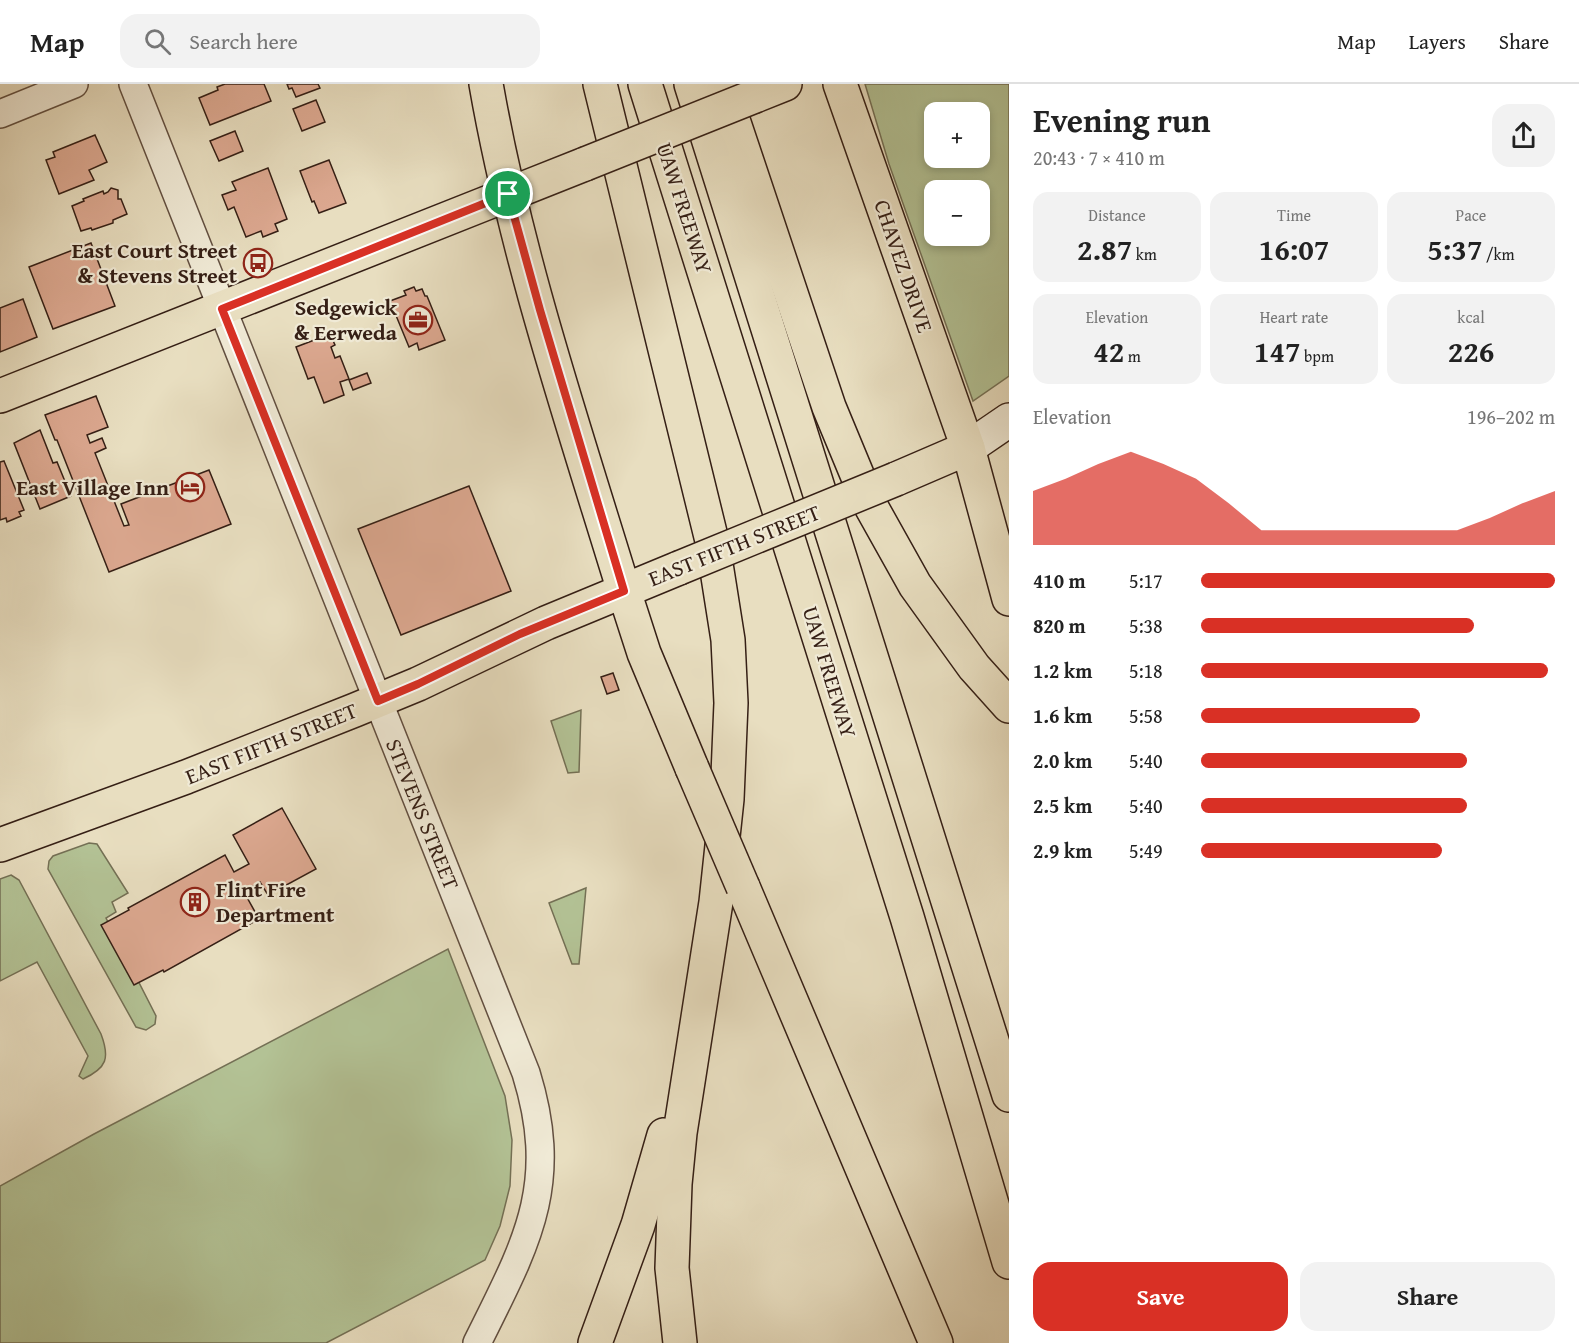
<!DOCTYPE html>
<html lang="en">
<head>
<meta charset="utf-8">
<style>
  body { margin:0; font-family:"Gentium Book Plus",serif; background:#f2f2f2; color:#222; height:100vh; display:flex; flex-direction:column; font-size:22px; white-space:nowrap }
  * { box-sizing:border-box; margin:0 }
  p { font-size:20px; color:#767676 }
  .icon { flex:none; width:33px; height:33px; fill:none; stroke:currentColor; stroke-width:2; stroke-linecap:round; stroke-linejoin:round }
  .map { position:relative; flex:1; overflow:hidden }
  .details { display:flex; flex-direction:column; background:#fff; width:570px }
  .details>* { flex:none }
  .buttons { position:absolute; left:924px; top:18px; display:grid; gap:12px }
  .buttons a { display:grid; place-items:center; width:66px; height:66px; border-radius:12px; background:#fff; box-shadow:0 3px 9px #0003; font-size:30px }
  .pin { position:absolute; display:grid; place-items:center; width:51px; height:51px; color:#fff; margin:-26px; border:3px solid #fff; border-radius:50%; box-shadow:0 2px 6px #0007 }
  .round { display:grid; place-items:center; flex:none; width:63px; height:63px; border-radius:18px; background:#f2f2f2 }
  .headline { display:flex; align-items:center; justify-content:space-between; height:102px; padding:0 24px }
  h1 { font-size:33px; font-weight:700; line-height:45px }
  .metrics { display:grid; grid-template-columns:repeat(3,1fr); gap:9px; height:102px; padding:6px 24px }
  .metrics div { display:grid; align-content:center; border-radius:15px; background:#f2f2f2; text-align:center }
  .metrics b { font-size:30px; font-weight:700 }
  .metrics small { font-size:16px; font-weight:400 }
  .metrics p { font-size:16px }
  .chart { height:168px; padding:12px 24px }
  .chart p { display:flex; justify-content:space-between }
  .chart svg { width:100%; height:108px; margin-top:6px; fill:#d93025; opacity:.7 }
  .action { display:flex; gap:12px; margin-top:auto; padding:12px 24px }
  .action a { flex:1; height:69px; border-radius:18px; background:#d93025; color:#fff; font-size:24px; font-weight:700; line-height:69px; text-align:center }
  .action a+a { background:#f2f2f2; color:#222 }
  ul { padding:0 24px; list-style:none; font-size:20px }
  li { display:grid; grid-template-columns:96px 72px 1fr; align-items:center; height:45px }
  li i { height:15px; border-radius:8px; background:#d93025 }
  header { display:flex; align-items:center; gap:36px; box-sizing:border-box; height:84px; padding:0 30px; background:#fff; border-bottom:2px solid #e0e0e0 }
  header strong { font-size:28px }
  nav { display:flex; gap:33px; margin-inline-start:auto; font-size:21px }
  .search { width:420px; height:54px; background:#f2f2f2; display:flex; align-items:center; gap:15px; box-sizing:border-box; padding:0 21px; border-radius:18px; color:#767676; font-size:22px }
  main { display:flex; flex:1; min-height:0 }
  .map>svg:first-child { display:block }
  .green { fill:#b3c295; stroke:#747055; stroke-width:1.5; fill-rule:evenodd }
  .building { fill:#dca890; stroke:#351f15; stroke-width:1.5 }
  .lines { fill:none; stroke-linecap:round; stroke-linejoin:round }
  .street-casing { stroke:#624f40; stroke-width:30 }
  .secondary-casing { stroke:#351f15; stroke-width:36 }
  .primary-casing { stroke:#351f15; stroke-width:36 }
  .highway-casing { stroke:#351f15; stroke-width:36 }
  .street { stroke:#f0ead6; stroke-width:27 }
  .secondary { stroke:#f0ead6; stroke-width:33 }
  .primary { stroke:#e8dec0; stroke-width:33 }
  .highway { stroke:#e8dec0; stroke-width:33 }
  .primary-bridge-casing { stroke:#351f15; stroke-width:36; stroke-linecap:butt }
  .highway-bridge-casing { stroke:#351f15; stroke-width:36; stroke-linecap:butt }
  .primary-bridge { stroke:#e8dec0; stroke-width:33 }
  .highway-bridge { stroke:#e8dec0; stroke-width:33 }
  .route-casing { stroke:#fff; stroke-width:12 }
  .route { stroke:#d93025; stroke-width:8 }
  .labels { text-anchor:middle; stroke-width:4.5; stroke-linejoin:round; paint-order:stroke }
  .street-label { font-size:22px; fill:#351f15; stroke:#f0ead6 }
  .poi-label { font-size:22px; font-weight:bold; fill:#351f15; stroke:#f0ead6; text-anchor:end }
</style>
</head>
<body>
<header>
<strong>Map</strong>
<div class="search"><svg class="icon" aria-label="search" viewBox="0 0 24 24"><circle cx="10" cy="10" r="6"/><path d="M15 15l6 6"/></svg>Search here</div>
<nav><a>Map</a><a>Layers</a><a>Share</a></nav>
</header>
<main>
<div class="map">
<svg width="1009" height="1259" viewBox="0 0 1009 1259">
  <rect width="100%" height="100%" fill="#e8dec0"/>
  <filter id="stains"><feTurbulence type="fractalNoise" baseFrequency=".00333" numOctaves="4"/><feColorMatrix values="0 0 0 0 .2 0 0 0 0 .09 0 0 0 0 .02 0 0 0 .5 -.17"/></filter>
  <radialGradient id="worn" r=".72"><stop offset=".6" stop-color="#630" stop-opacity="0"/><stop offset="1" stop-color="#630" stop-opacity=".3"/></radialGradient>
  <g class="green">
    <path d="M865 0H1009V292L973 317 889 80ZM980 28V74H934V28ZM980 106V152H934V106Z"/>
    <polygon points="581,626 579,688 568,689 551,637"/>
    <polygon points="89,759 97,760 128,809 112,818 116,828 106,834 156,932 155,940 146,946 136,943 48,785 49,777 53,772"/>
    <path d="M11 791 19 796 101 950C110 974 107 984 83 995L79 992 88 972 37 878 0 897V795Z"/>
    <polygon points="586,804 579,880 572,880 549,819"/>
    <polygon points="448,865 505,1012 512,1056 510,1102 500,1142 485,1176 326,1259 0,1259 0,1102 94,1050"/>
  </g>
  <g class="building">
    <polygon points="225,0 264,0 271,17 210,41 199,14 218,6 217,3"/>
    <polygon points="287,0 318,0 320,4 296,13 292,4 289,5"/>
    <polygon points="316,16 325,38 302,47 293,25"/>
    <polygon points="235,47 243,67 219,77 210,57"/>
    <polygon points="95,51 107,78 89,86 94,96 59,110 46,76 55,73 53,68"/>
    <polygon points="329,76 346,119 319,129 314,117 312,118 300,87"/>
    <polygon points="268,84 287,135 275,140 278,147 263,153 261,147 246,153 234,123 228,126 222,111 236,106 232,98"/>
    <polygon points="111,104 118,106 118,115 121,115 127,130 113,136 113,139 92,146 91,144 81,147 72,122 84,117 83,115 103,107 104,110 108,108"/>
    <polygon points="91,159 115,222 53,245 29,183"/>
    <polygon points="414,203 416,207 422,205 425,212 427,212 445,256 419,266 417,259 409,263 390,217 406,211 404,207"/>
    <polygon points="23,215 37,253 0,268 0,224"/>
    <polygon points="330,250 335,261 331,263 335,274 340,272 349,295 340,298 344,311 324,319 314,293 308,295 296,263"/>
    <polygon points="367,289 371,299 353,306 349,296"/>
    <polygon points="96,312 108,343 87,351 90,359 102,354 106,364 95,369 124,442 129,441 121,420 209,386 231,440 109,488 57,356 55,356 45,331"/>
    <polygon points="40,346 53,379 57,378 71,412 40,425 14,359"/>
    <polygon points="4,377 24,426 19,428 21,432 7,438 6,434 0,436 0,378"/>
    <polygon points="469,402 511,507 401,551 358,445"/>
    <polygon points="613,589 619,606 607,610 601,593"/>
    <polygon points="282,724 316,785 268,811 260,798 244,808 259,835 164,888 163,886 134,901 101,841 129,826 128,824 225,771 234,788 249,780 233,751"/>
  </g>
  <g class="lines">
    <g class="street-casing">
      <g id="street">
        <path d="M133 0 526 989C561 1102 526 1160 477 1259"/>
        <polyline points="0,30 74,0"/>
      </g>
    </g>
    <g class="secondary-casing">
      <polyline id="secondary" points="968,364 1009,336"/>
    </g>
    <g class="primary-casing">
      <g id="primary">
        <path d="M486 0C516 172 573 340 624 507"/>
        <polyline points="840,0 968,364 896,395"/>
        <polyline points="755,12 785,0"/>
        <polyline points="0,312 585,80"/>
        <polyline points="0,761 186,693 355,626 418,600 546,539 679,484"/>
      </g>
    </g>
    <g class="highway-casing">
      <g id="highway">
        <polyline points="600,0 713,461 728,556 731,619 727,715 716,818 680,1049 675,1100 672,1184 680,1259"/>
        <polyline points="645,0 907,833 1009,1178"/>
        <polyline points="691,0 1009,1011"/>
        <polyline points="721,0 829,323 868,417 915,501 974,583 1009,622"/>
        <polyline points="968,364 1009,515"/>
        <polyline points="624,507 644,569 692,684"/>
        <polyline points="743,803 936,1259"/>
        <polyline points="595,1259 638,1141 664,1051"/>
      </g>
    </g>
    <use href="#street" class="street"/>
    <use href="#secondary" class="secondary"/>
    <use href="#primary" class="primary"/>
    <use href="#highway" class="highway"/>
    <g class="primary-bridge-casing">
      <g id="primary-bridge">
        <polyline points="585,80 755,12"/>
        <polyline points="679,484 896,395"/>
      </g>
    </g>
    <g class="highway-bridge-casing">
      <polyline id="highway-bridge" points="692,684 743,803"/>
    </g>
    <use href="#primary-bridge" class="primary-bridge"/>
    <use href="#highway-bridge" class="highway-bridge"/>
  </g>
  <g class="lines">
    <g class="route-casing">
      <polygon id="route" points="508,110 540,226 624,507 520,550 418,600 378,617 222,225"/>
    </g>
    <use href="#route" class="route"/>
  </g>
  <defs>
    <g id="bus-ring" transform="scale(1.5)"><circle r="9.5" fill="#f0ead6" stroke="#8f2418" stroke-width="1.5"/><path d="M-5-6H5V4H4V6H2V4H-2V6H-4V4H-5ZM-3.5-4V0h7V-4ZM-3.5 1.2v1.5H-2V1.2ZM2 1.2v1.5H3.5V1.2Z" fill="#8f2418"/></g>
    <g id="office-ring" transform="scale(1.5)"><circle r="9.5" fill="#f0ead6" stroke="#8f2418" stroke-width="1.5"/><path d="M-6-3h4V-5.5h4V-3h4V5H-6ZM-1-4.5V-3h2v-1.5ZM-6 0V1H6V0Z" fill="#8f2418"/></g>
    <g id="hotel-ring" transform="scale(1.5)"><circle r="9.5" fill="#f0ead6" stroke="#8f2418" stroke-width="1.5"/><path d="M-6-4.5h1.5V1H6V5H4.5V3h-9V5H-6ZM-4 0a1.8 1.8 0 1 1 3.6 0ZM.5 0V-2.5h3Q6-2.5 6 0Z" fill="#8f2418"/></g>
    <g id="building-ring" transform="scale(1.5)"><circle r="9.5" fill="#f0ead6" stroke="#8f2418" stroke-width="1.5"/><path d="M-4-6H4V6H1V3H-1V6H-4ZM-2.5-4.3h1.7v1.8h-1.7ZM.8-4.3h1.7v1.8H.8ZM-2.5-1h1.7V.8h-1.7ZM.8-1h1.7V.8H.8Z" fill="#8f2418"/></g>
  </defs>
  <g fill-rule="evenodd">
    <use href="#bus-ring" x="258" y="179"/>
    <use href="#office-ring" x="418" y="236"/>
    <use href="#hotel-ring" x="190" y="403"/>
    <use href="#building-ring" x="195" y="818"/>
  </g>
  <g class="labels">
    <g class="street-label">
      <text transform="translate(685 124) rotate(72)" y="8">UAW FREEWAY</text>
      <text transform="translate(904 182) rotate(71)" y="8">CHAVEZ DRIVE</text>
      <text transform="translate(734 461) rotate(-22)" y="8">EAST FIFTH STREET</text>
      <text transform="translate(830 588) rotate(73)" y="8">UAW FREEWAY</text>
      <text transform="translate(271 659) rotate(-22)" y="8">EAST FIFTH STREET</text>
      <text transform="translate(423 730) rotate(68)" y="8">STEVENS STREET</text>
    </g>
    <g class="poi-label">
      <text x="237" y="174">East Court Street<tspan x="237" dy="25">&amp; Stevens Street</tspan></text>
      <text x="397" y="231">Sedgewick<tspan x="397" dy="25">&amp; Eerweda</tspan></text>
      <text x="169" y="411">East Village Inn</text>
      <text x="216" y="813" text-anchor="start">Flint Fire<tspan x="216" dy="25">Department</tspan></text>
    </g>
  </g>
  <rect width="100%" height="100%" filter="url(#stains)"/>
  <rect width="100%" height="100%" fill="url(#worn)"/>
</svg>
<div class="buttons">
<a>+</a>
<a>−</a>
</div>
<div class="pin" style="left:508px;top:110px;background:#1e9e55"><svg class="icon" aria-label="arrive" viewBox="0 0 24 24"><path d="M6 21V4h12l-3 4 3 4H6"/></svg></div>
</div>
<section class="details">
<div class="headline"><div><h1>Evening run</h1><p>20:43 · 7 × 410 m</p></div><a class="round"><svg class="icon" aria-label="share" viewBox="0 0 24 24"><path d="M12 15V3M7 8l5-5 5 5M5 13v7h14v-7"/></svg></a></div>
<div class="metrics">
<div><p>Distance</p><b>2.87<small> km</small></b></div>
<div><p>Time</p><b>16:07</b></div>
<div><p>Pace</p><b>5:37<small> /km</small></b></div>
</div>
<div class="metrics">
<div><p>Elevation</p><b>42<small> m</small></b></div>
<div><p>Heart rate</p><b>147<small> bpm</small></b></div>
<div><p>kcal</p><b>226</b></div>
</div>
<div class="chart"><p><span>Elevation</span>196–202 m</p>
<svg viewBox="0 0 160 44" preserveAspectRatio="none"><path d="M0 44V22L10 17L20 11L30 6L40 11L50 17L60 27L70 38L80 38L90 38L100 38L110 38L120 38L130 38L140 33L150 27L160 22V44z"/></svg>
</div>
<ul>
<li><b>410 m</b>5:17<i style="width:100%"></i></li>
<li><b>820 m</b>5:38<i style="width:77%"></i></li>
<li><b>1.2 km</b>5:18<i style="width:98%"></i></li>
<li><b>1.6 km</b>5:58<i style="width:62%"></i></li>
<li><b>2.0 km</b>5:40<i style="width:75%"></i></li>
<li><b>2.5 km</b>5:40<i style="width:75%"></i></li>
<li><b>2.9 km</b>5:49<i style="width:68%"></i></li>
</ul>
<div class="action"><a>Save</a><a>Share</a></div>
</section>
</main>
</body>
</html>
